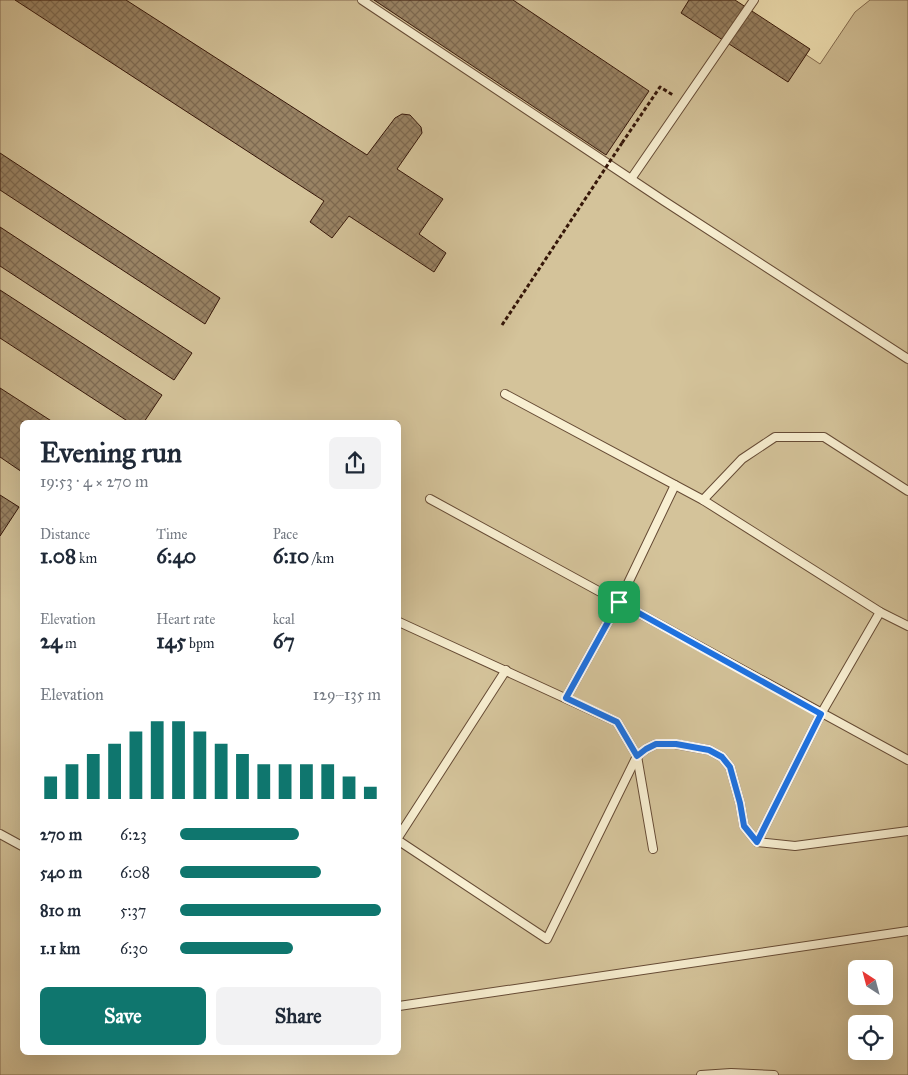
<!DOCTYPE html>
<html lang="en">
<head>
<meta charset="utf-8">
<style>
  body { margin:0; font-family:"IM FELL Great Primer",serif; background:#f2f2f3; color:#1f2937; height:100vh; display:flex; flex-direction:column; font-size:19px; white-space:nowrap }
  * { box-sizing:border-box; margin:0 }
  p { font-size:16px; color:#747a83 }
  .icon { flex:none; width:28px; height:28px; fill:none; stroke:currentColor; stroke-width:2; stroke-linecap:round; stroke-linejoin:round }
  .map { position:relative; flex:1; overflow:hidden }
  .drawer { position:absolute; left:20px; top:420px; width:381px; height:635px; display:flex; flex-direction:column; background:#fff; border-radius:8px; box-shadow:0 5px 20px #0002 }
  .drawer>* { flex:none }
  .needle { width:32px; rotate:324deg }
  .controls { position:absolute; left:848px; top:960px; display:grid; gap:10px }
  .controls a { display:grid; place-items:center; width:45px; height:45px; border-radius:8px; background:#fff; box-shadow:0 5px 20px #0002; font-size:25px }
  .pin { position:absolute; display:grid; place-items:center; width:42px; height:42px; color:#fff; margin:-21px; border-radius:10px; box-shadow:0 2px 8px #0006 }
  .round { display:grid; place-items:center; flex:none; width:52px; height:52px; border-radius:8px; background:#f2f2f3 }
  .overview { display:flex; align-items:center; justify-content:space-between; height:85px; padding:0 20px }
  h1 { font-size:28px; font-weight:800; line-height:38px }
  .stats { display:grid; grid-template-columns:repeat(3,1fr); gap:8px; height:85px; padding:5px 20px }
  .stats div { display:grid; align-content:center }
  .stats b { font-size:21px; font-weight:800 }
  .stats small { font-size:14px; font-weight:400 }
  .stats p { font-size:14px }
  .chart { height:140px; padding:10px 20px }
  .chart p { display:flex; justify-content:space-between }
  .chart svg { width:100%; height:90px; margin-top:5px; stroke:#0f766e; stroke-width:6 }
  .cta { display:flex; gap:10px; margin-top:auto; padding:10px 20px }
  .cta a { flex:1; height:58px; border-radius:8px; background:#0f766e; color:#fff; font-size:20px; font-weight:800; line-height:58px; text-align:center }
  .cta a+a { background:#f2f2f3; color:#1f2937 }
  ul { padding:0 20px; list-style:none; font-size:16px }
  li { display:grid; grid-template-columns:80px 60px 1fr; align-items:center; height:38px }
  li i { height:12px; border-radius:6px; background:#0f766e }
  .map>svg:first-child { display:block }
  .green { fill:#d4c39a; stroke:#856d52; fill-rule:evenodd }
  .building { fill:url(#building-cross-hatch); stroke:#361709 }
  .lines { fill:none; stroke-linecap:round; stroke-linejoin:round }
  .lane-casing { stroke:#664b35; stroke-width:10 }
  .path { stroke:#361709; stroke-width:3; stroke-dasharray:4 2.5; stroke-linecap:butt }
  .lane { stroke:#f8efd1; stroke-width:8 }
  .path-bridge { stroke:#361709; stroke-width:3; stroke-dasharray:4 2.5; stroke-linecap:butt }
  .route-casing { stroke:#fff; stroke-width:10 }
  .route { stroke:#1a73e8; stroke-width:6 }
</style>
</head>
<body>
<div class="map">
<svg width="908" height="1075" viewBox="0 0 908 1075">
  <defs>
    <pattern id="building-cross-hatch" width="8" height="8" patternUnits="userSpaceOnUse" patternTransform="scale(1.25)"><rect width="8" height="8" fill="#998364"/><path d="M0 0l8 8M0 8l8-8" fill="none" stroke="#7e6a51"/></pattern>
  </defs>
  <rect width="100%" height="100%" fill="#f4e6b8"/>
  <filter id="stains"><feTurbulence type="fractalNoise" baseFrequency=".004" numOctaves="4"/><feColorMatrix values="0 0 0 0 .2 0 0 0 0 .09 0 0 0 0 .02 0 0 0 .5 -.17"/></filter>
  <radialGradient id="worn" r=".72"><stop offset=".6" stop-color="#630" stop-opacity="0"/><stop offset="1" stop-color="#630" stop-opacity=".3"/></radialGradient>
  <path class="green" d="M0 0H724L820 64 855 12 870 0H908V1075H0ZM22 422H399V1052H22ZM856 969H884V996H856ZM856 1024H884V1051H856Z"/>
  <g class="building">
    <polygon points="15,0 126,0 367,155 395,118 402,114 410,115 421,127 422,133 397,169 443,199 419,234 446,253 434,272 349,216 332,238 310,222 324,201"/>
    <polygon points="374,0 513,0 649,91 606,155"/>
    <polygon points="689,0 735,0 810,49 788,82 681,13"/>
    <polygon points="0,153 220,298 205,324 0,190"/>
    <polygon points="0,227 192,353 174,380 0,266"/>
    <polygon points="0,290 162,395 144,422 129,422 0,338"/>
    <polygon points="0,388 53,422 22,422 22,472 0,457"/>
    <polygon points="0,495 19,507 0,536"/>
  </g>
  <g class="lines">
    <g class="lane-casing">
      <g id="lane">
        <polyline points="362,0 664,201 908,359"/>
        <polyline points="631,179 754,0"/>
        <polyline points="505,394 703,500 880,612 908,626"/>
        <polyline points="430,499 908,760"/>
        <polyline points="703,500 742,459 775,437 824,437 908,491"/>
        <polyline points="399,622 617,722 637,756 653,849"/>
        <polyline points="566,698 619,602 675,485"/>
        <polyline points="0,834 22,846"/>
        <polyline points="399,836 506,670"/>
        <polyline points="399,841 547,939 637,756 646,749 656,744 675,744 709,750 722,757 730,767 740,803 744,826 757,842 795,846 908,831"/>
        <polyline points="757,842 821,714 880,612"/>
        <polyline points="399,1006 908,931"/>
        <polyline points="701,1075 731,1073 774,1075"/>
      </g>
    </g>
    <g class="path">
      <polyline points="622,143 660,87 673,95"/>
      <polyline points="502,325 520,298"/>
    </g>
    <use href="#lane" class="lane"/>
    <polyline class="path-bridge" points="520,298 622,143"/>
  </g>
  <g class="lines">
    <g class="route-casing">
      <polygon id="route" points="619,602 821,714 757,842 744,826 740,803 730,767 722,757 709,750 676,744 656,744 646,749 637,756 617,722 566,698"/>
    </g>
    <use href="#route" class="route"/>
  </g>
  <rect width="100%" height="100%" filter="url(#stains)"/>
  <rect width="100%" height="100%" fill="url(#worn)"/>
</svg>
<div class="controls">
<a><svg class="needle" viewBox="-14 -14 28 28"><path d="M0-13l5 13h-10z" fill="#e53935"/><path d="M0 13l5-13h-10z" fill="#747a83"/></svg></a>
<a><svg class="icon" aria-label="locate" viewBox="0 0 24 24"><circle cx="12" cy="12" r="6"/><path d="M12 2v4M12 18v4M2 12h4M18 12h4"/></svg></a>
</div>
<div class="pin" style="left:619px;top:602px;background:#1e9e55"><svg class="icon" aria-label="arrive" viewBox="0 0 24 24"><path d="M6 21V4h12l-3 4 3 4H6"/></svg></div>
<section class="drawer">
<div class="overview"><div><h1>Evening run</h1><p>19:53 · 4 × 270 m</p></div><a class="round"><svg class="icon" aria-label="share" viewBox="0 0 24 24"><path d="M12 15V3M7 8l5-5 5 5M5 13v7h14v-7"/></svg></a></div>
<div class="stats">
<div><p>Distance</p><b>1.08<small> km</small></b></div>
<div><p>Time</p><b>6:40</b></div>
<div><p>Pace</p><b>6:10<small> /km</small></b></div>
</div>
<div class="stats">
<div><p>Elevation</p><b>24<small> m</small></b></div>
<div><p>Heart rate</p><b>145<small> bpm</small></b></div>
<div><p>kcal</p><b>67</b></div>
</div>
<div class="chart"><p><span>Elevation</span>129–135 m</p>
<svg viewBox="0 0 160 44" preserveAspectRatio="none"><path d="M5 44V33M15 44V27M25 44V22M35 44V17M45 44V11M55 44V6M65 44V6M75 44V11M85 44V17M95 44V22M105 44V27M115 44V27M125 44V27M135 44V27M145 44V33M155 44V38"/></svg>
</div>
<ul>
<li><b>270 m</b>6:23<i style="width:59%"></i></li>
<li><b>540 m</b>6:08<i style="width:70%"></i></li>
<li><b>810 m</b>5:37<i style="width:100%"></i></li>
<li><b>1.1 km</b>6:30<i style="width:56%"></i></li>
</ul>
<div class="cta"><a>Save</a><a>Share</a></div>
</section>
</div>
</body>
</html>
